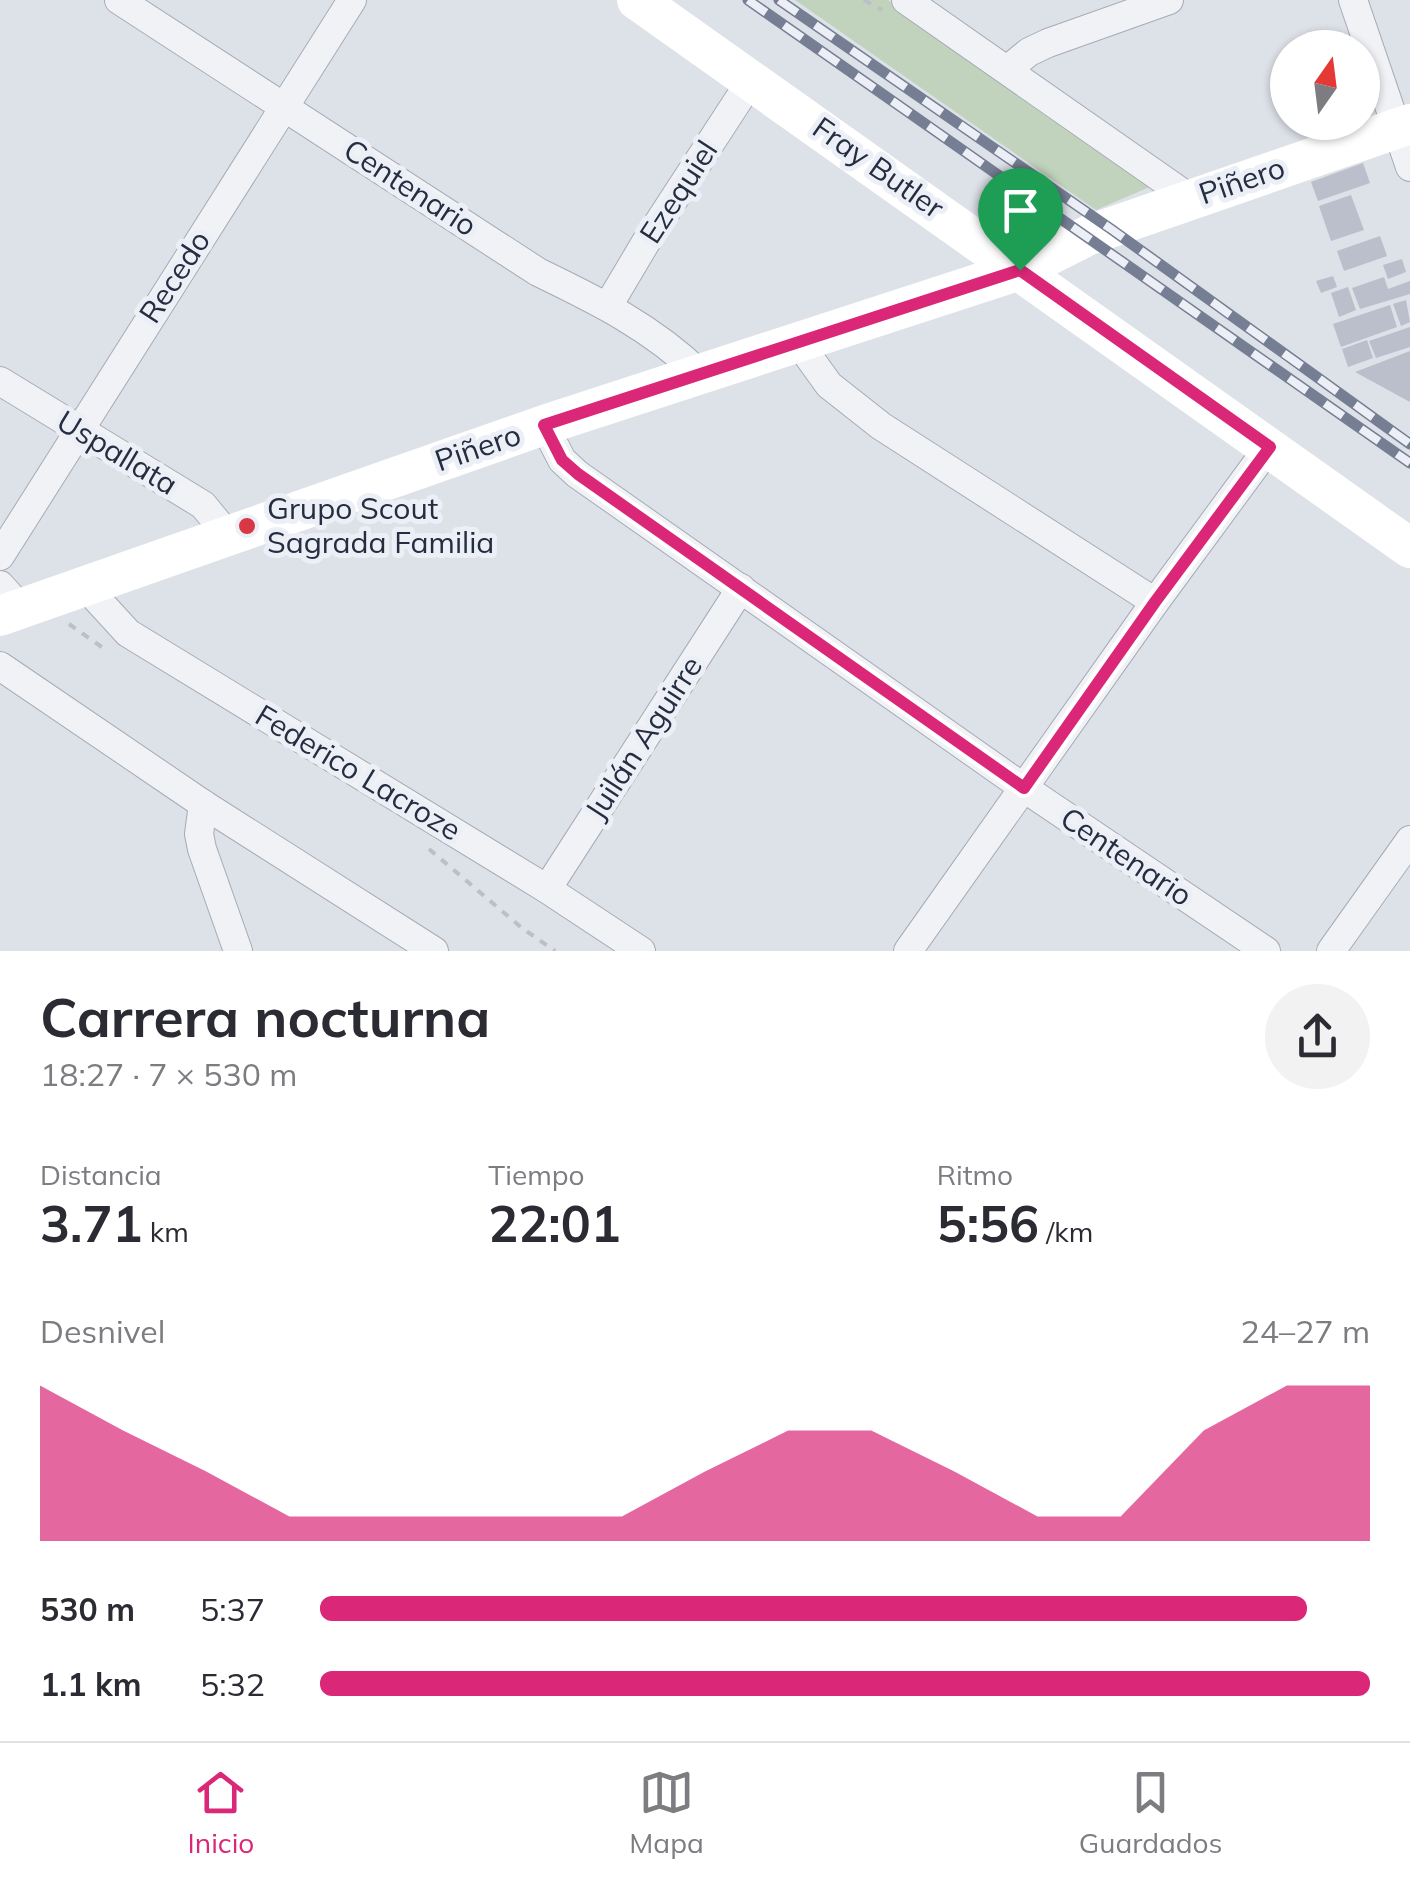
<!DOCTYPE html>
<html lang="es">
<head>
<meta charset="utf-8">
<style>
  body { margin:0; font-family:Mulish,sans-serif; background:#f2f2f3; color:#2b2b33; height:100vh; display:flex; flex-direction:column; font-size:38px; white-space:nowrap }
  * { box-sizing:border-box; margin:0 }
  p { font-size:32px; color:#7c7c81 }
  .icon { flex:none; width:55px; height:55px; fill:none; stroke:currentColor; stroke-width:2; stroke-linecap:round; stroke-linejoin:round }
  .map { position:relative; height:951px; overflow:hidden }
  .panel { display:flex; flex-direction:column; background:#fff; flex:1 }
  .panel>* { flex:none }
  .needle { width:65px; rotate:14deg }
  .tools { position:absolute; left:1270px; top:30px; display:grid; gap:20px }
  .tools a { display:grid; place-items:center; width:110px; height:110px; border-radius:50%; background:#fff; box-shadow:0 2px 8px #0004; font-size:50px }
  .pin { position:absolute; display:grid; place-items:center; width:85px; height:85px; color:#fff; margin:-102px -42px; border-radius:50% 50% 50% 0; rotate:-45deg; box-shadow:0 0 10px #0007 }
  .pin .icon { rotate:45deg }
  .round { display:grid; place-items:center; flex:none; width:105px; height:105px; border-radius:52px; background:#f2f2f3 }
  .summary { display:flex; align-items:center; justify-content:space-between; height:170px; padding:0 40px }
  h1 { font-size:55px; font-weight:700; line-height:75px }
  .stats { display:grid; grid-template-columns:repeat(3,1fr); gap:15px; height:170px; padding:10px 40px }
  .stats div { display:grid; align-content:center }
  .stats b { font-size:50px; font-weight:700 }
  .stats small { font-size:28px; font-weight:400 }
  .stats p { font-size:28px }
  .chart { height:280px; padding:20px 40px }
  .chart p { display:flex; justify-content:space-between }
  .chart svg { width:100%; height:180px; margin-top:10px; fill:#db2777; opacity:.7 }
  ul { padding:0 40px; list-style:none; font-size:32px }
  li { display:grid; grid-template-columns:160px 120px 1fr; align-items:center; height:75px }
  li i { height:25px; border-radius:12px; background:#db2777 }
  .tabs { display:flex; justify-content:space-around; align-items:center; height:140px; border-top:2px solid #e1e1e2; background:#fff; font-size:28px; color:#7c7c81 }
  .tabs a { display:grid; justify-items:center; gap:5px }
  .tabs .on { color:#db2777 }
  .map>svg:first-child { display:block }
  .green { fill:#c1d3bd }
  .building { fill:#babfcb }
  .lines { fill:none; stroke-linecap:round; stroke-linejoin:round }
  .street-casing { stroke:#a6abb6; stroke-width:30 }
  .path { stroke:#bbbfc7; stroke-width:4; stroke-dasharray:8 8; stroke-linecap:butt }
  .street { stroke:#f0f2f6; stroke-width:28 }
  .secondary { stroke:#fff; stroke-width:40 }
  .rail-casing { stroke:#757e93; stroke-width:11 }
  .rail { stroke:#ecf0f6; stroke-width:8; stroke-dasharray:22; stroke-linecap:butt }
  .route-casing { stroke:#fff; stroke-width:20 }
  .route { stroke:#db2777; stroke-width:12 }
  .poi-dot { fill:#d83745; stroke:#ecf0f6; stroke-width:4 }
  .labels { text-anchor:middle; stroke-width:10; stroke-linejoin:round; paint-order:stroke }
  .street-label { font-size:30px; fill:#252d40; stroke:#ecf0f6 }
  .poi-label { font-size:30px; fill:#252d40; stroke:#ecf0f6; text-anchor:start }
</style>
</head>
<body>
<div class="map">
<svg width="1410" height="951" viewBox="0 0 1410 951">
  <rect width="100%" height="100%" fill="#dde1e8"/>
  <polygon class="green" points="795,0 888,0 1152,186 1096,210"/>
  <g class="building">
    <polygon points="1363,163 1370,183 1318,201 1311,182"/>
    <polygon points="1351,195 1364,230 1331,241 1319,206"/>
    <polygon points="1380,236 1387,256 1344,271 1337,251"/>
    <polygon points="1402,259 1406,272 1388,279 1383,265"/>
    <polygon points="1333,276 1337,287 1321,293 1316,281"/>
    <polygon points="1384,277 1388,289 1410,281 1410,294 1360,309 1352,288"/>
    <polygon points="1348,287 1356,310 1339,317 1331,293"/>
    <polygon points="1406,300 1410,322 1401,326 1393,304"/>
    <polygon points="1390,305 1397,327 1341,347 1333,324"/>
    <polygon points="1410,327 1410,347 1376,358 1369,341"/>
    <polygon points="1367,340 1373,358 1348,367 1342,349"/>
    <polygon points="1410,351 1410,402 1355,372"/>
  </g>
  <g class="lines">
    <g class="street-casing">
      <g id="street">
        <path d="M119 0 538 272C598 301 651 327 700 374"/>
        <polyline points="906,0 1191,199"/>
        <polyline points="1353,0 1410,167"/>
        <polyline points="1007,70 1029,52 1048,43 1169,0"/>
        <polyline points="608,306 646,242 752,79"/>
        <polyline points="798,342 829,385 881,426 1155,602"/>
        <polyline points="0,381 203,505 227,534"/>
        <polyline points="544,425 562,460 577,474 1024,788 1266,951"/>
        <polyline points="0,556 352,0"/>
        <polyline points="0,585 20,607"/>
        <polyline points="84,585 128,633 547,889 641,951"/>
        <polyline points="0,666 203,804 434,951"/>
        <polyline points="203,804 199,834 202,849 238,951"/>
        <polyline points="547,889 741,588"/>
        <polyline points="908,951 1155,602 1269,447"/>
        <polyline points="1331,951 1410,840"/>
      </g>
    </g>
    <g class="path">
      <polyline points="864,0 882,10"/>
      <polyline points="69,624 106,650"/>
      <polyline points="429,849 522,928 555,951"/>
    </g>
    <use href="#street" class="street"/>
    <g class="secondary">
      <polyline points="637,0 1410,548"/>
      <polyline points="0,616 544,425 1020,270 1089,235 1410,124"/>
    </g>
    <g class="rail-casing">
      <g id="rail">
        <polyline points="748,0 1410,463"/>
        <polyline points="779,0 1111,229 1410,444"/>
      </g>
    </g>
    <use href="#rail" class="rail"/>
  </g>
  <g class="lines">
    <g class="route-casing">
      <polygon id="route" points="1020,270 1270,447 1155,602 1024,788 578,474 562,460 544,425"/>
    </g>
    <use href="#route" class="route"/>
  </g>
  <circle class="poi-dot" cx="247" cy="526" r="10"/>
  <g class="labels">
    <g class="street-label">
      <text transform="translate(878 168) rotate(35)" y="10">Fray Butler</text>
      <text transform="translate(1242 181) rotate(-19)" y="10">Piñero</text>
      <text transform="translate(410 188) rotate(33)" y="10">Centenario</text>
      <text transform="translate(679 192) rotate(-57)" y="10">Ezequiel</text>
      <text transform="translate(175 277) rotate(-57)" y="10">Recedo</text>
      <text transform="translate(478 448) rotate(-19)" y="10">Piñero</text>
      <text transform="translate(117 453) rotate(31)" y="10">Uspallata</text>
      <text transform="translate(644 738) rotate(-57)" y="10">Juilán Aguirre</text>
      <text transform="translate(358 773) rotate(31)" y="10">Federico Lacroze</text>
      <text transform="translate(1126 857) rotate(34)" y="10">Centenario</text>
    </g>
    <g class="poi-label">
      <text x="267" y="519">Grupo Scout<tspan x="267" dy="34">Sagrada Familia</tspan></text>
    </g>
  </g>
</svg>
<div class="tools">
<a><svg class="needle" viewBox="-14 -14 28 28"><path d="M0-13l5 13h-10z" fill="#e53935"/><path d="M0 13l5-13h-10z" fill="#7c7c81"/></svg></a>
</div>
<div class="pin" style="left:1020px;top:270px;background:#1e9e55"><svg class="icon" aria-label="arrive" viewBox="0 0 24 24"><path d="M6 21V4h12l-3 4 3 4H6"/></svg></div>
</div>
<section class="panel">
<div class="summary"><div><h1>Carrera nocturna</h1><p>18:27 · 7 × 530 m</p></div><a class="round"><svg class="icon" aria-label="share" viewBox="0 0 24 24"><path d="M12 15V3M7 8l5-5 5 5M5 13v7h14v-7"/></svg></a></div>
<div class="stats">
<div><p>Distancia</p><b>3.71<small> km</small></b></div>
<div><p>Tiempo</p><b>22:01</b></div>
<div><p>Ritmo</p><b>5:56<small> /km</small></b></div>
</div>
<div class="chart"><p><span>Desnivel</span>24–27 m</p>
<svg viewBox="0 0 160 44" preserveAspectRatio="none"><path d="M0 44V6L10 17L20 27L30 38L40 38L50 38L60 38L70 38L80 27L90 17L100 17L110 27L120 38L130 38L140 17L150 6L160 6V44z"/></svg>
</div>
<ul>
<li><b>530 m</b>5:37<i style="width:94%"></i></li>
<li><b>1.1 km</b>5:32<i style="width:100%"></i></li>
</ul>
</section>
<nav class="tabs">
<a class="on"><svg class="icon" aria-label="home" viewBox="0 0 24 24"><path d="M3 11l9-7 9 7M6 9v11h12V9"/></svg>Inicio</a>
<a><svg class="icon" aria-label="map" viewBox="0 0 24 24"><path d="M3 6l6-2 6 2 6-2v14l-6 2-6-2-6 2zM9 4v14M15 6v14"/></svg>Mapa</a>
<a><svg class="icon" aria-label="saved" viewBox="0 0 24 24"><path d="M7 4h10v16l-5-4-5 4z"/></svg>Guardados</a>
</nav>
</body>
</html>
